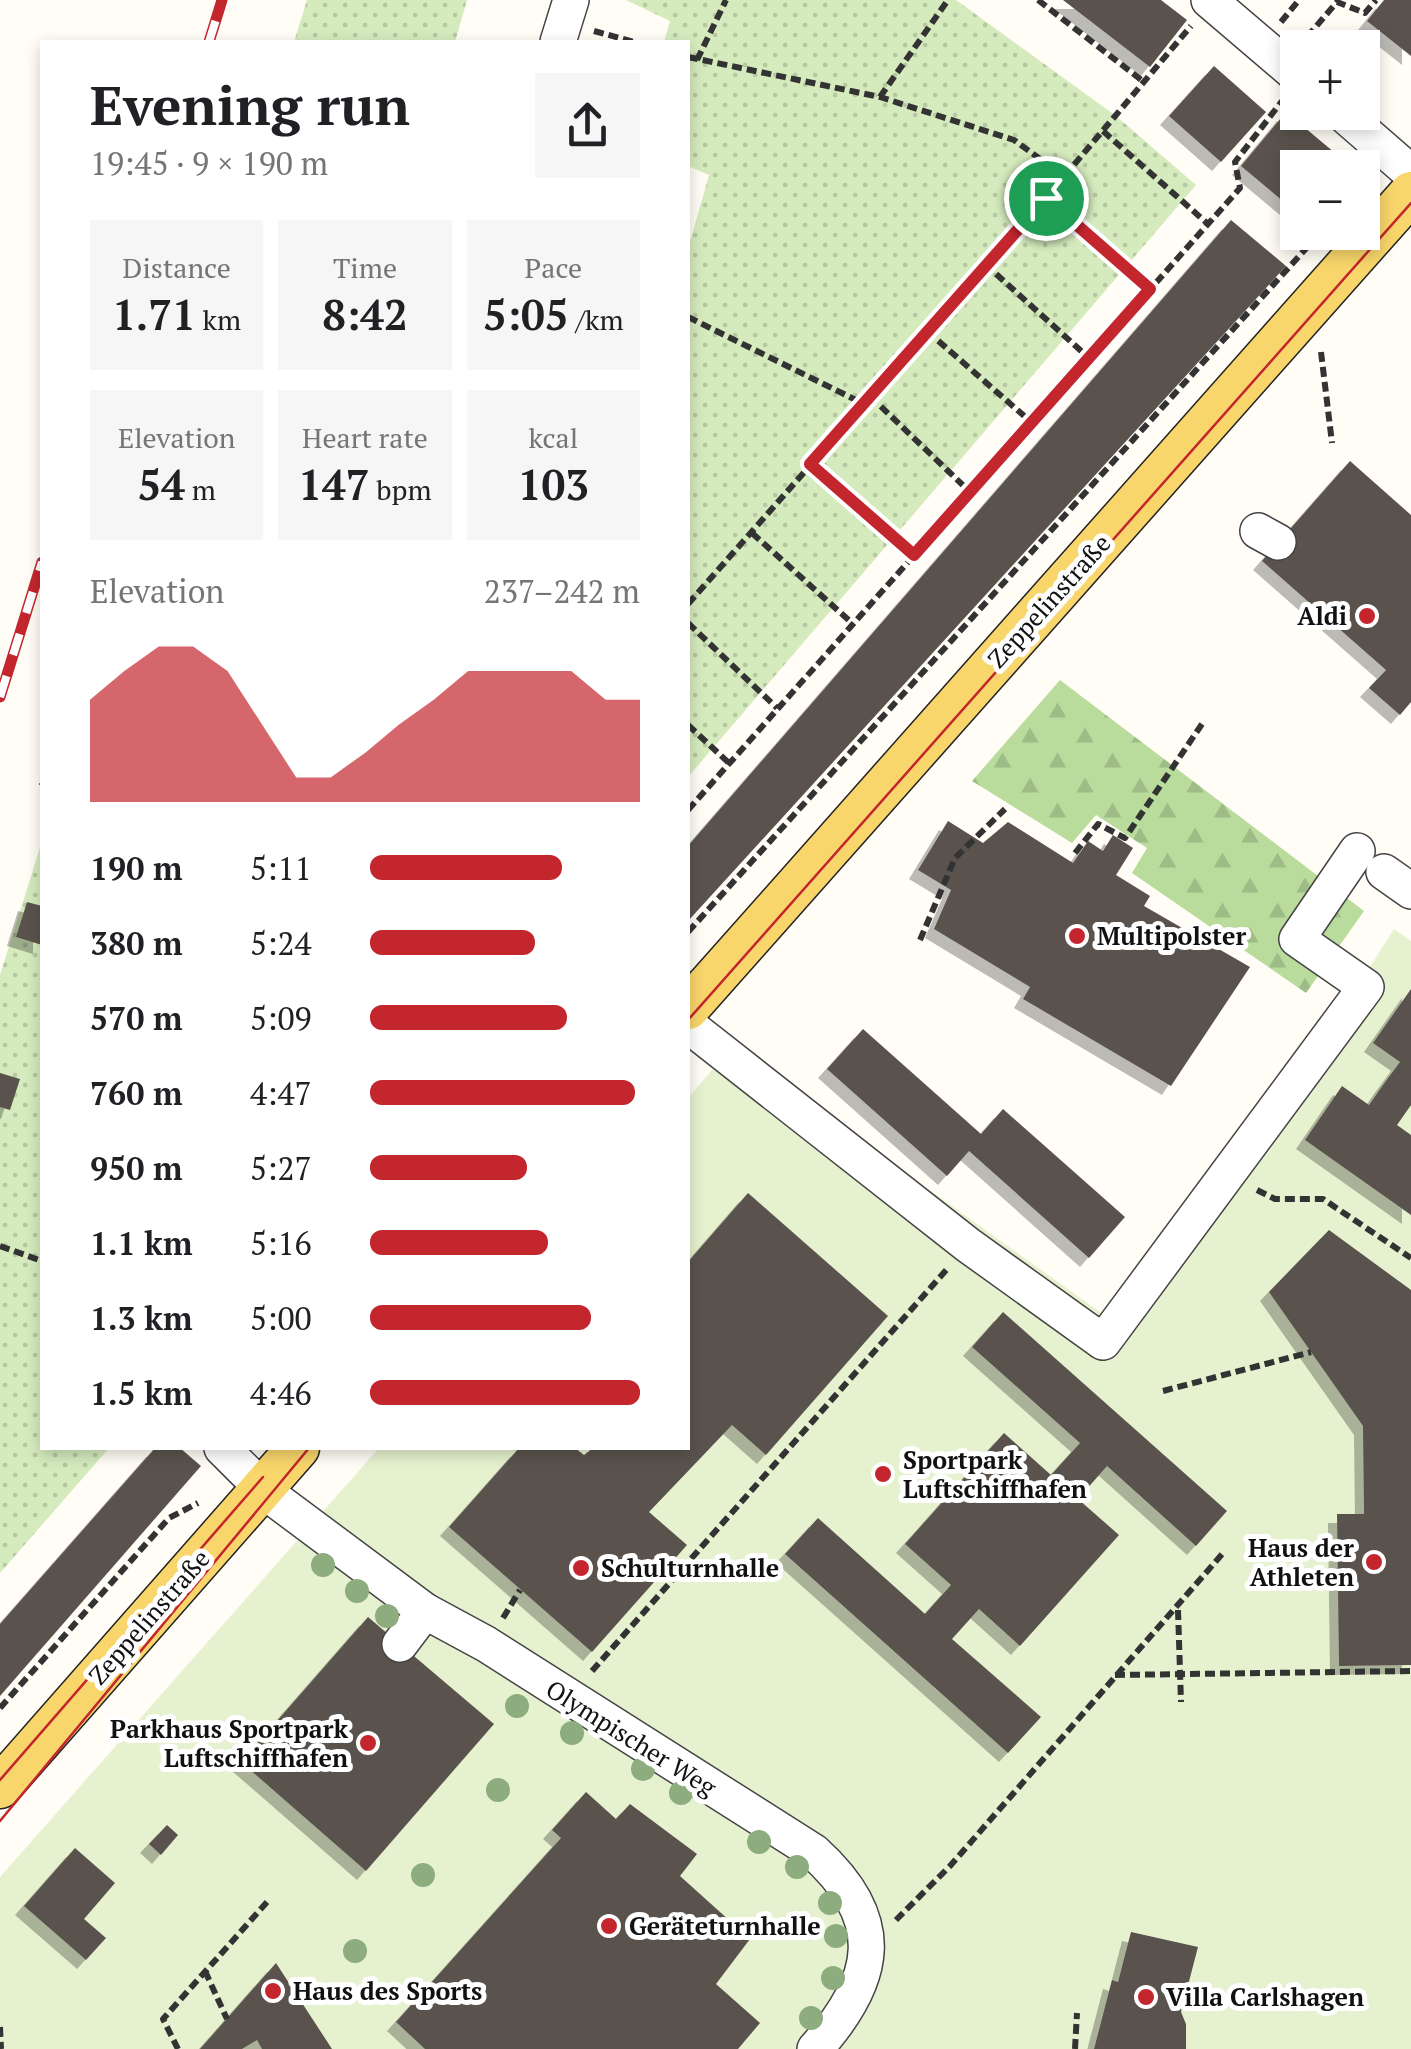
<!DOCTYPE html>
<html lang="en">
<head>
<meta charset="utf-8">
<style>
  body { margin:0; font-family:"PT Serif",serif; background:#f6f6f6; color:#202124; height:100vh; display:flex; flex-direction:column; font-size:38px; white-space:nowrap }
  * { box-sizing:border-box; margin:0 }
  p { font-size:32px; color:#757577 }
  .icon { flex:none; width:55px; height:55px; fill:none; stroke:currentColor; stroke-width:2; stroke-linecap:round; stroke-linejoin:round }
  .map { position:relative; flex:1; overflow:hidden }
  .panel { position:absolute; left:40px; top:40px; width:650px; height:1410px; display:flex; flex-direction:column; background:#fff; border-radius:0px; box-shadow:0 5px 15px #0003 }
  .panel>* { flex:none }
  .buttons { position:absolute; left:1280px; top:30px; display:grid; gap:20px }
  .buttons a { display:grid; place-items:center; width:100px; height:100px; border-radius:0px; background:#fff; box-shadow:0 5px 15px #0003; font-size:50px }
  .pin { position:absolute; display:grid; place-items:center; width:85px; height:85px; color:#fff; margin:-42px; border:5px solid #fff; border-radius:50%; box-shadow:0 2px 10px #0007 }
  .round { display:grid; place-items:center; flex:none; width:105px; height:105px; border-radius:0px; background:#f6f6f6 }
  .overview { display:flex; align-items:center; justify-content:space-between; height:170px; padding:0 50px }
  h1 { font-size:55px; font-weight:800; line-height:75px }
  .stats { display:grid; grid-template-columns:repeat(3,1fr); gap:15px; height:170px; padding:10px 50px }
  .stats div { display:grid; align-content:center; border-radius:0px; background:#f6f6f6; text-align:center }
  .stats b { font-size:42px; font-weight:800 }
  .stats small { font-size:28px; font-weight:400 }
  .stats p { font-size:28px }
  .chart { height:280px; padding:20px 50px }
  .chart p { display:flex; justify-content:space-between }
  .chart svg { width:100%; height:180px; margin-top:10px; fill:#c4262e; opacity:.7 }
  ul { padding:0 50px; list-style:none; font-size:32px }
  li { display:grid; grid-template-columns:160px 120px 1fr; align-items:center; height:75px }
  li i { height:25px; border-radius:12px; background:#c4262e }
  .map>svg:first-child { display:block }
  .forest { fill:url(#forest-firs) }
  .garden { fill:url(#garden-dots) }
  .pitch { fill:#e6f2cf }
  .building { fill:#5a524d; filter:url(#shadow) }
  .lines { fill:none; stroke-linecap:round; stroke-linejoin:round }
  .minor-casing { stroke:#444; stroke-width:38 }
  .major-casing { stroke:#222; stroke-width:45 }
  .path { stroke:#333; stroke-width:6; stroke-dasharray:10 5; stroke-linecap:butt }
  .minor { stroke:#fff; stroke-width:35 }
  .major { stroke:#f9d66b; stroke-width:42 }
  .tram { stroke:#c4262e; stroke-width:2.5 }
  .rail-casing { stroke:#c4262e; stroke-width:11 }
  .rail { stroke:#fff; stroke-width:8; stroke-dasharray:22; stroke-linecap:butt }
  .tree { fill:#8dad7f }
  .route-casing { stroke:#fff; stroke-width:20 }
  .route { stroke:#c4262e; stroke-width:12 }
  .poi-dot { fill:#c4262e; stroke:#fff; stroke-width:4 }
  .labels { text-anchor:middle; stroke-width:10; stroke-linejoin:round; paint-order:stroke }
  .street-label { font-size:25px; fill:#111; stroke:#fff }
  .poi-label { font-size:25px; font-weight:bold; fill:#111; stroke:#fff; text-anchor:start }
</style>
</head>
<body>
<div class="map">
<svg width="1411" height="2049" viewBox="0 0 1411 2049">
  <defs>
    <pattern id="forest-firs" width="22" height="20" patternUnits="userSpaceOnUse" patternTransform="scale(2.5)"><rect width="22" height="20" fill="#b9dc9c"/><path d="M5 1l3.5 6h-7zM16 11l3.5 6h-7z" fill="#9ebc85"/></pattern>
    <pattern id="garden-dots" width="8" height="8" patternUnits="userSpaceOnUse" patternTransform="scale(2.5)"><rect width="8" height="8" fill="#d5ebbd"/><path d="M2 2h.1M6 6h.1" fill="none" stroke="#b6c8a1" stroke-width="1.8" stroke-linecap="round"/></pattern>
    <filter id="shadow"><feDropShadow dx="-9" dy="9" stdDeviation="0" flood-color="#0004"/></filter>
  </defs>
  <rect width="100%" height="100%" fill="#fffdf5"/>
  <polygon class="forest" points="1060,680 1364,911 1306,993 1132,873 1147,848 1096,815 1072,843 972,781"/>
  <g class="garden">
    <polygon points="307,0 467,0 455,42 294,42"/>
    <polygon points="626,0 956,0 1116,116 1196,185 688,777 688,249 709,175 688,166 688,42 664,42 670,21"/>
    <polygon points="42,841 42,1448 109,1448 0,1573 0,975"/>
  </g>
  <polygon class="pitch" points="1394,929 1411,941 1411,2049 0,2049 0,1877 379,1448 688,1448 688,1098 731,1048 1128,1332 1250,1157"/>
  <g class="building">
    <polygon points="1063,0 1161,0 1187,20 1150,67"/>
    <polygon points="1384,0 1411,0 1411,56 1367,21"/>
    <polygon points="1214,66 1266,112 1221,162 1169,116"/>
    <polygon points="1286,112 1341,158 1333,168 1298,168 1296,212 1241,166"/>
    <polygon points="1231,220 1286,266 688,921 688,846"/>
    <polygon points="1350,461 1411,515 1411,702 1400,715 1369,688 1386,670 1262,561"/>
    <polygon points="948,821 983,843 1008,822 1073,863 1088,841 1103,851 1113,835 1133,848 1116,875 1150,896 1144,906 1250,967 1171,1086 1023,999 1030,987 934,929 951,890 918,870"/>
    <polygon points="27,902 42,906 42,945 16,937"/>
    <polygon points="1411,989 1411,1105 1397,1125 1411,1135 1411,1215 1305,1140 1342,1086 1369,1105 1383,1085 1400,1062 1373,1043"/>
    <polygon points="863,1029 981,1134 1003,1109 1125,1217 1089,1258 969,1151 947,1176 827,1069"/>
    <polygon points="0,1073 20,1079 10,1110 0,1107"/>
    <polygon points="748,1193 888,1316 766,1455 732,1425 649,1512 687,1545 592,1652 449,1527 519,1448 575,1448 584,1455 593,1448 688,1448 688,1262"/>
    <polygon points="1329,1230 1411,1290 1411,1665 1339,1666 1337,1514 1364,1514 1363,1426 1269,1292"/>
    <polygon points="1003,1312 1227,1511 1196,1546 1107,1466 1078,1499 1119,1535 1020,1646 979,1609 952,1639 1041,1717 1008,1753 785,1554 818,1518 925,1614 951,1585 905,1544 1004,1433 1051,1475 1080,1443 972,1347"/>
    <polygon points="155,1448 180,1448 201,1466 0,1696 0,1624"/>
    <polygon points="368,1617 494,1724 366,1871 241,1762"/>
    <polygon points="586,1792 616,1819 630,1804 697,1854 680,1876 750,1939 716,1984 760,2023 738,2049 425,2049 396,2022 561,1838 552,1830"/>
    <polygon points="167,1825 178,1835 161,1855 149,1844"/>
    <polygon points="75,1848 115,1883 84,1919 106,1938 86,1960 24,1906"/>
    <polygon points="1131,1932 1198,1947 1181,2012 1186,2024 1186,2049 1094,2049 1112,1980 1118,1982"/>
    <polygon points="276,1963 332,2049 262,2049 257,2040 242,2049 200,2049"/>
  </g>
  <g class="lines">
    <g class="minor-casing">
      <g id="minor">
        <polyline points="1209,0 1298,76"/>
        <polyline points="558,42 571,0"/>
        <polyline points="1341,112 1411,173"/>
        <polyline points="1258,531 1278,542"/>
        <polyline points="1384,872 1411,891"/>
        <polyline points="688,1025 968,1245 1103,1342 1366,987 1297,939 1357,851"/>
        <path d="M222 1448 268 1494 425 1611 486 1644 814 1852C888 1919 879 1978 815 2049"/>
        <polyline points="400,1644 425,1611"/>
      </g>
    </g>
    <g class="major-casing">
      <g id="major">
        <polyline points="688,1008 1411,193"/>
        <polyline points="0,1787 298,1448"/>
      </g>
    </g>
    <g class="path">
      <polyline points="1038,0 1144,82"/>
      <polyline points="1281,22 1299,0"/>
      <polyline points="594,31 634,42"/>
      <polyline points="1307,37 1337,2 1365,13 1376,0"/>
      <polyline points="688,57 880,97 1014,140 1062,175"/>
      <polyline points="697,60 726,0"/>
      <polyline points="880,97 948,0"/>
      <polyline points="1103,131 1208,224"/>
      <polyline points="1046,198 1149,289"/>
      <polyline points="985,264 1089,358"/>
      <polyline points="688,317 862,403"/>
      <polyline points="927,331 1030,421"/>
      <polyline points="1321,352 1332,443"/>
      <polyline points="870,396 970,492"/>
      <polyline points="810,463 913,555"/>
      <polyline points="752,533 852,623"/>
      <polyline points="688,604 1046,198 1191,26"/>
      <polyline points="688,623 777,708"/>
      <polyline points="688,725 729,763"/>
      <polyline points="41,782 42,783"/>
      <polyline points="688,810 1240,188 1235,162 1282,101"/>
      <polyline points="1075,853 1098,824 1125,838 1202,724"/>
      <polyline points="688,932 1320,233"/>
      <polyline points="920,940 955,858 1005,809"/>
      <polyline points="1257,1190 1275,1199 1323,1199 1411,1258"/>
      <polyline points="0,1246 42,1261"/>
      <polyline points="1163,1391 1311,1352"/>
      <polyline points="1178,1610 1181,1702"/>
      <polyline points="503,1618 520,1590"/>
      <polyline points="592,1671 948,1268"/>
      <polyline points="1115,1675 1411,1671"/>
      <polyline points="0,1708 169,1518 198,1503"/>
      <polyline points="896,1920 950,1866 1224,1552"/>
      <polyline points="205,1971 227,2019"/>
      <polyline points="0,2027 1,2049"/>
      <polyline points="178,2049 163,2019 268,1901"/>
      <polyline points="1075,2049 1077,2013"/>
    </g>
    <use href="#minor" class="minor"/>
    <use href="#major" class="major"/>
    <g class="tram">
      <polyline points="688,1020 1411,203"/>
      <polyline points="0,1780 263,1477"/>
      <polyline points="0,1821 309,1448"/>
    </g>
    <g class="rail-casing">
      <g id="rail">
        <polyline points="209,42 222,0"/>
        <polyline points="0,697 42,562"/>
      </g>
    </g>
    <use href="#rail" class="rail"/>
  </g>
  <g class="tree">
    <circle cx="323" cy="1565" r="12"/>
    <circle cx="357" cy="1591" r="12"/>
    <circle cx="387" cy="1616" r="12"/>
    <circle cx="517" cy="1706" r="12"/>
    <circle cx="572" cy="1733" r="12"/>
    <circle cx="643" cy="1769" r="12"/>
    <circle cx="498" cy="1790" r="12"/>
    <circle cx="681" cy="1793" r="12"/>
    <circle cx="759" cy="1842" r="12"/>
    <circle cx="797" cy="1867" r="12"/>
    <circle cx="423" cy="1875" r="12"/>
    <circle cx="830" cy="1903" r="12"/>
    <circle cx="836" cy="1936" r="12"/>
    <circle cx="355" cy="1951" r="12"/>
    <circle cx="833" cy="1978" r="12"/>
    <circle cx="811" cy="2018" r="12"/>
  </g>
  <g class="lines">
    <g class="route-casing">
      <polygon id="route" points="1046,198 1150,289 914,555 810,464"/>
    </g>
    <use href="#route" class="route"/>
  </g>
  <g class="poi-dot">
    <circle cx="1367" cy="616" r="10"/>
    <circle cx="1077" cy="936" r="10"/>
    <circle cx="883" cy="1474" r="10"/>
    <circle cx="1374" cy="1562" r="10"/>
    <circle cx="581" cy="1568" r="10"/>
    <circle cx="368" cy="1743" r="10"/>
    <circle cx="609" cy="1926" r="10"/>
    <circle cx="273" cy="1991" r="10"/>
    <circle cx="1146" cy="1997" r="10"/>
  </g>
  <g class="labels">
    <g class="street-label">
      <text transform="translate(1049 601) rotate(-48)" y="9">Zeppelinstraße</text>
      <text transform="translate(149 1617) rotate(-49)" y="9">Zeppelinstraße</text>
      <text transform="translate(631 1738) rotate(32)" y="9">Olympischer Weg</text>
    </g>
    <g class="poi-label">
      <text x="1347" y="625" text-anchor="end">Aldi</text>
      <text x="1097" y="945">Multipolster</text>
      <text x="903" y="1469">Sportpark<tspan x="903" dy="29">Luftschiffhafen</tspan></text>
      <text x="1354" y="1557" text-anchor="end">Haus der<tspan x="1354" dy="29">Athleten</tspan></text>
      <text x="601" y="1577">Schulturnhalle</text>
      <text x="348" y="1738" text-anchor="end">Parkhaus Sportpark<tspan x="348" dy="29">Luftschiffhafen</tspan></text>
      <text x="629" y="1935">Geräteturnhalle</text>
      <text x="293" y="2000">Haus des Sports</text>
      <text x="1166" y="2006">Villa Carlshagen</text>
    </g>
  </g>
</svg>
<div class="buttons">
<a>+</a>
<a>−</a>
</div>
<div class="pin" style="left:1046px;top:198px;background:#1e9e55"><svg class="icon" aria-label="arrive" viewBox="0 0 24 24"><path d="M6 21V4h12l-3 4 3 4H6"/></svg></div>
<section class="panel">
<div class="overview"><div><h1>Evening run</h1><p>19:45 · 9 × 190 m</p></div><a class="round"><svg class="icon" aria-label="share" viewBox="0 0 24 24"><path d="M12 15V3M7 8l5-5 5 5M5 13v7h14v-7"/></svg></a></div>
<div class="stats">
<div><p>Distance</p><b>1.71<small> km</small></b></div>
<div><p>Time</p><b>8:42</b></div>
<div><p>Pace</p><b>5:05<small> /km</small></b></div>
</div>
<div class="stats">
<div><p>Elevation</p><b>54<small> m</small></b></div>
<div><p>Heart rate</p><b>147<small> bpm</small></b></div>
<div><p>kcal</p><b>103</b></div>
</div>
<div class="chart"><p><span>Elevation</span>237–242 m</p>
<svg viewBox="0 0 160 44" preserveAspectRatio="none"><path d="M0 44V19L10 12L20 6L30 6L40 12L50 25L60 38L70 38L80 32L90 25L100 19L110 12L120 12L130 12L140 12L150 19L160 19V44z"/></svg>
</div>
<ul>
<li><b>190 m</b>5:11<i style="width:71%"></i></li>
<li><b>380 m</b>5:24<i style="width:61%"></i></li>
<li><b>570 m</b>5:09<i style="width:73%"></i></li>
<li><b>760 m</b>4:47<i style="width:98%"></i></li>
<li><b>950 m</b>5:27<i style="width:58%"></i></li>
<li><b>1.1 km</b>5:16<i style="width:66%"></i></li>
<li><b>1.3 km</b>5:00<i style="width:82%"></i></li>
<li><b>1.5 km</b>4:46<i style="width:100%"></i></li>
</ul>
</section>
</div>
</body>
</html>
